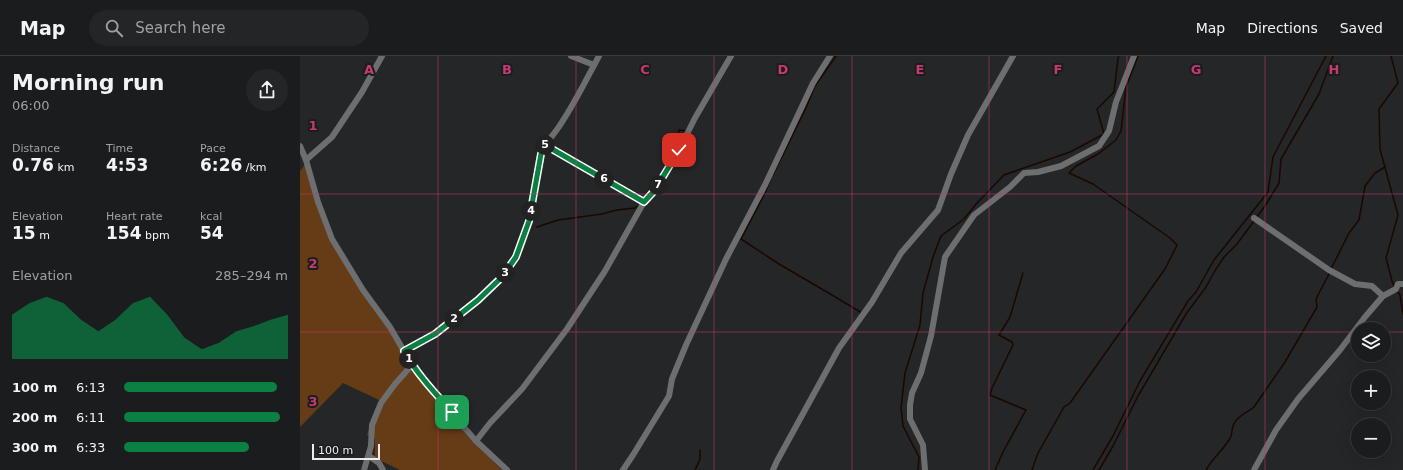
<!DOCTYPE html>
<html lang="en">
<head>
<meta charset="utf-8">
<style>
  body { margin:0; font-family:"DejaVu Sans",sans-serif; background:#242527; color:#f1f3f6; height:100vh; display:flex; flex-direction:column; font-size:15px; white-space:nowrap }
  * { box-sizing:border-box; margin:0 }
  p { font-size:13px; color:#a0a1a4 }
  .icon { flex:none; width:22px; height:22px; fill:none; stroke:currentColor; stroke-width:2; stroke-linecap:round; stroke-linejoin:round }
  .map { position:relative; flex:1; overflow:hidden }
  .details { display:flex; flex-direction:column; background:#1b1c1e; width:300px }
  .details>* { flex:none }
  .tools { position:absolute; left:1051px; top:266px; display:grid; gap:8px }
  .tools a { display:grid; place-items:center; width:40px; height:40px; border-radius:50%; background:#1b1c1e; box-shadow:0 4px 16px #0002,0 0 0 1px #393a3c; font-size:20px }
  .scale { position:absolute; left:12px; bottom:10px; width:68px; box-sizing:border-box; padding-left:4px; border:2px solid #eaeced; border-top:0; font-size:11px; line-height:14px; white-space:nowrap; color:#eaeced; -webkit-text-stroke:3px #1a1d1e; paint-order:stroke }
  .pin { position:absolute; display:grid; place-items:center; width:34px; height:34px; color:#fff; margin:-17px; border-radius:8px; box-shadow:0 2px 6px #0006 }
  .km { position:absolute; width:20px; height:20px; margin:-10px; border-radius:50%; background:#222; color:#fff; font-size:11px; line-height:20px; text-align:center }
  .round { display:grid; place-items:center; flex:none; width:42px; height:42px; border-radius:21px; background:#242527 }
  .head { display:flex; align-items:center; justify-content:space-between; height:68px; padding:0 12px }
  h1 { font-size:22px; font-weight:700; line-height:30px }
  .figures { display:grid; grid-template-columns:repeat(3,1fr); gap:6px; height:68px; padding:4px 12px }
  .figures div { display:grid; align-content:center }
  .figures b { font-size:17px; font-weight:700 }
  .figures small { font-size:11px; font-weight:400 }
  .figures p { font-size:11px }
  .chart { height:112px; padding:8px 12px }
  .chart p { display:flex; justify-content:space-between }
  .chart svg { width:100%; height:72px; margin-top:4px; fill:#0b8043; opacity:.7 }
  ul { padding:0 12px; list-style:none; font-size:13px }
  li { display:grid; grid-template-columns:64px 48px 1fr; align-items:center; height:30px }
  li i { height:10px; border-radius:5px; background:#0b8043 }
  header { display:flex; align-items:center; gap:24px; box-sizing:border-box; height:56px; padding:0 20px; background:#1b1c1e; border-bottom:1px solid #393a3c }
  header strong { font-size:19px }
  nav { display:flex; gap:22px; margin-inline-start:auto; font-size:14px }
  .search { width:280px; height:36px; background:#242527; display:flex; align-items:center; gap:10px; box-sizing:border-box; padding:0 14px; border-radius:22px; color:#a0a1a4; font-size:15px }
  main { display:flex; flex:1; min-height:0 }
  .map>svg:first-child { display:block }
  .green { fill:#663c16 }
  .lines { fill:none; stroke-linecap:round; stroke-linejoin:round }
  .stream { stroke:#1a0800; stroke-width:1.5 }
  .minor { stroke:#6d6e6f; stroke-width:6 }
  .route-casing { stroke:#fff; stroke-width:8 }
  .route { stroke:#0b8043; stroke-width:5 }
  .grid { fill:none; stroke:#c83871; stroke-width:1; stroke-opacity:0.55 }
  .grid-label { font-size:13px; text-anchor:middle; font-weight:bold; fill:#c83871; stroke:#1a1d1e; stroke-width:4; stroke-linejoin:round; paint-order:stroke }
</style>
</head>
<body>
<header>
<strong>Map</strong>
<div class="search"><svg class="icon" aria-label="search" viewBox="0 0 24 24"><circle cx="10" cy="10" r="6"/><path d="M15 15l6 6"/></svg>Search here</div>
<nav><a>Map</a><a>Directions</a><a>Saved</a></nav>
</header>
<main>
<section class="details">
<div class="head"><div><h1>Morning run</h1><p>06:00</p></div><a class="round"><svg class="icon" aria-label="share" viewBox="0 0 24 24"><path d="M12 15V3M7 8l5-5 5 5M5 13v7h14v-7"/></svg></a></div>
<div class="figures">
<div><p>Distance</p><b>0.76<small> km</small></b></div>
<div><p>Time</p><b>4:53</b></div>
<div><p>Pace</p><b>6:26<small> /km</small></b></div>
</div>
<div class="figures">
<div><p>Elevation</p><b>15<small> m</small></b></div>
<div><p>Heart rate</p><b>154<small> bpm</small></b></div>
<div><p>kcal</p><b>54</b></div>
</div>
<div class="chart"><p><span>Elevation</span>285–294 m</p>
<svg viewBox="0 0 160 44" preserveAspectRatio="none"><path d="M0 44V17L10 10L20 6L30 10L40 20L50 27L60 20L70 10L80 6L90 17L100 31L110 38L120 34L130 27L140 24L150 20L160 17V44z"/></svg>
</div>
<ul>
<li><b>100 m</b>6:13<i style="width:93%"></i></li>
<li><b>200 m</b>6:11<i style="width:95%"></i></li>
<li><b>300 m</b>6:33<i style="width:76%"></i></li>
</ul>
</section>
<div class="map">
<svg width="1103" height="414" viewBox="0 0 1103 414">
  <rect width="100%" height="100%" fill="#242628"/>
  <polygon class="green" points="6,107 27,174 134,340 168,381 202,414 100,414 75,402 75,382 67,379 79,344 43,327 0,371 0,115"/>
  <g class="lines">
    <g class="stream">
      <polyline points="1091,0 1098,27 1079,53 1080,93 1098,159 1086,202 1092,225 1094,230"/>
      <polyline points="377,91 379,74 386,75"/>
      <polyline points="473,119 505,54 515,30 536,0"/>
      <polyline points="471,122 466,135 441,183 479,208 532,239 562,257"/>
      <polyline points="956,162 965,150 979,127 981,103 1019,38 1033,0"/>
      <polyline points="237,171 258,164 302,158 317,154 335,152 338,150"/>
      <polyline points="1031,213 1049,177 1059,164 1065,130 1075,117 1085,111"/>
      <polyline points="1097,235 1100,239 1103,258"/>
      <polyline points="395,414 400,403 400,394"/>
      <polyline points="618,414 619,401 603,370 601,352 605,317 620,269 623,237 633,201 641,180 664,163 677,147 704,119 770,96 804,78 797,53 814,36 818,2 819,0"/>
      <polyline points="695,414 703,396 726,354 690,339 692,332 713,289 712,286 699,279 710,261 723,217"/>
      <polyline points="732,414 738,397 764,351 770,347 865,213 877,189 870,182 793,128 769,117 776,110 798,98 816,84 821,75 826,31 838,0"/>
      <polyline points="793,414 813,380 840,325 888,245 896,236 914,204 968,136 973,101 1026,0"/>
      <polyline points="799,414 813,390 838,340 886,258 906,231 916,213 924,201 937,188 954,165"/>
      <path d="M906 414C912 403 922 395 929 384 933 379 931 371 935 366 939 359 948 356 954 351L985 306 1017 251 1016 243 1030 216"/>
    </g>
    <g class="minor">
      <polyline points="271,0 294,9"/>
      <polyline points="245,89 344,146"/>
      <polyline points="0,90 6,104 18,146 32,183 63,234 90,271 112,309 126,328 176,385 207,414"/>
      <polyline points="6,104 32,81 62,36 82,0"/>
      <polyline points="954,162 1029,214 1055,228 1072,230 1083,240"/>
      <path d="M104 295 135 278 178 244 202 221 216 201 229 165 241 98C247 84 255 78 262 66 276 45 287 22 299 0"/>
      <polyline points="176,385 190,367 222,333 267,273 305,215 344,146 355,134 379,94 395,62 431,0"/>
      <polyline points="69,400 79,407 83,414"/>
      <polyline points="64,414 71,390 72,369 81,347 95,328 112,309"/>
      <polyline points="323,414 333,399 369,340 372,323 386,289 426,203 465,129 513,27 530,0"/>
      <polyline points="473,414 477,405 539,292 572,246 601,197 638,154 651,118 668,79 713,0"/>
      <polyline points="625,414 623,389 610,363 610,349 612,337 621,317 631,280 645,201 674,159 710,131 724,117 738,116 761,110 799,90 809,75 816,46 834,0"/>
      <polyline points="954,414 976,374 998,343 1040,294 1065,261 1083,240 1096,233 1098,228 1103,228"/>
    </g>
  </g>
  <g class="lines">
    <g class="route-casing">
      <path id="route" d="M152 356C134 336 117 318 104 295L135 278 178 244 202 221 216 201 229 165 241 98 245 89 344 146 355 134 379 94"/>
    </g>
    <use href="#route" class="route"/>
  </g>
  <path class="grid" d="M138 0V414M276 0V414M414 0V414M552 0V414M689 0V414M827 0V414M965 0V414M0 138H1103M0 276H1058M1084 276H1103"/>
  <g class="grid-label">
    <text x="69" y="18">A</text>
    <text x="207" y="18">B</text>
    <text x="345" y="18">C</text>
    <text x="483" y="18">D</text>
    <text x="620" y="18">E</text>
    <text x="758" y="18">F</text>
    <text x="896" y="18">G</text>
    <text x="1034" y="18">H</text>
    <text x="13" y="74">1</text>
    <text x="13" y="212">2</text>
    <text x="13" y="350">3</text>
  </g>
</svg>
<div class="tools">
<a><svg class="icon" aria-label="layers" viewBox="0 0 24 24"><path d="M12 4l9 5-9 5-9-5zM3 14l9 5 9-5"/></svg></a>
<a>+</a>
<a>−</a>
</div>
<div class="scale">100 m</div>
<div class="pin" style="left:152px;top:356px;background:#1e9e55"><svg class="icon" aria-label="arrive" viewBox="0 0 24 24"><path d="M6 21V4h12l-3 4 3 4H6"/></svg></div>
<div class="pin" style="left:379px;top:94px;background:#d93025"><svg class="icon" aria-label="check" viewBox="0 0 24 24"><path d="M5 12l5 5 9-10"/></svg></div>
<b class="km" style="left:109px;top:303px">1</b>
<b class="km" style="left:154px;top:263px">2</b>
<b class="km" style="left:205px;top:217px">3</b>
<b class="km" style="left:231px;top:155px">4</b>
<b class="km" style="left:245px;top:89px">5</b>
<b class="km" style="left:304px;top:123px">6</b>
<b class="km" style="left:358px;top:129px">7</b>
</div>
</main>
</body>
</html>
